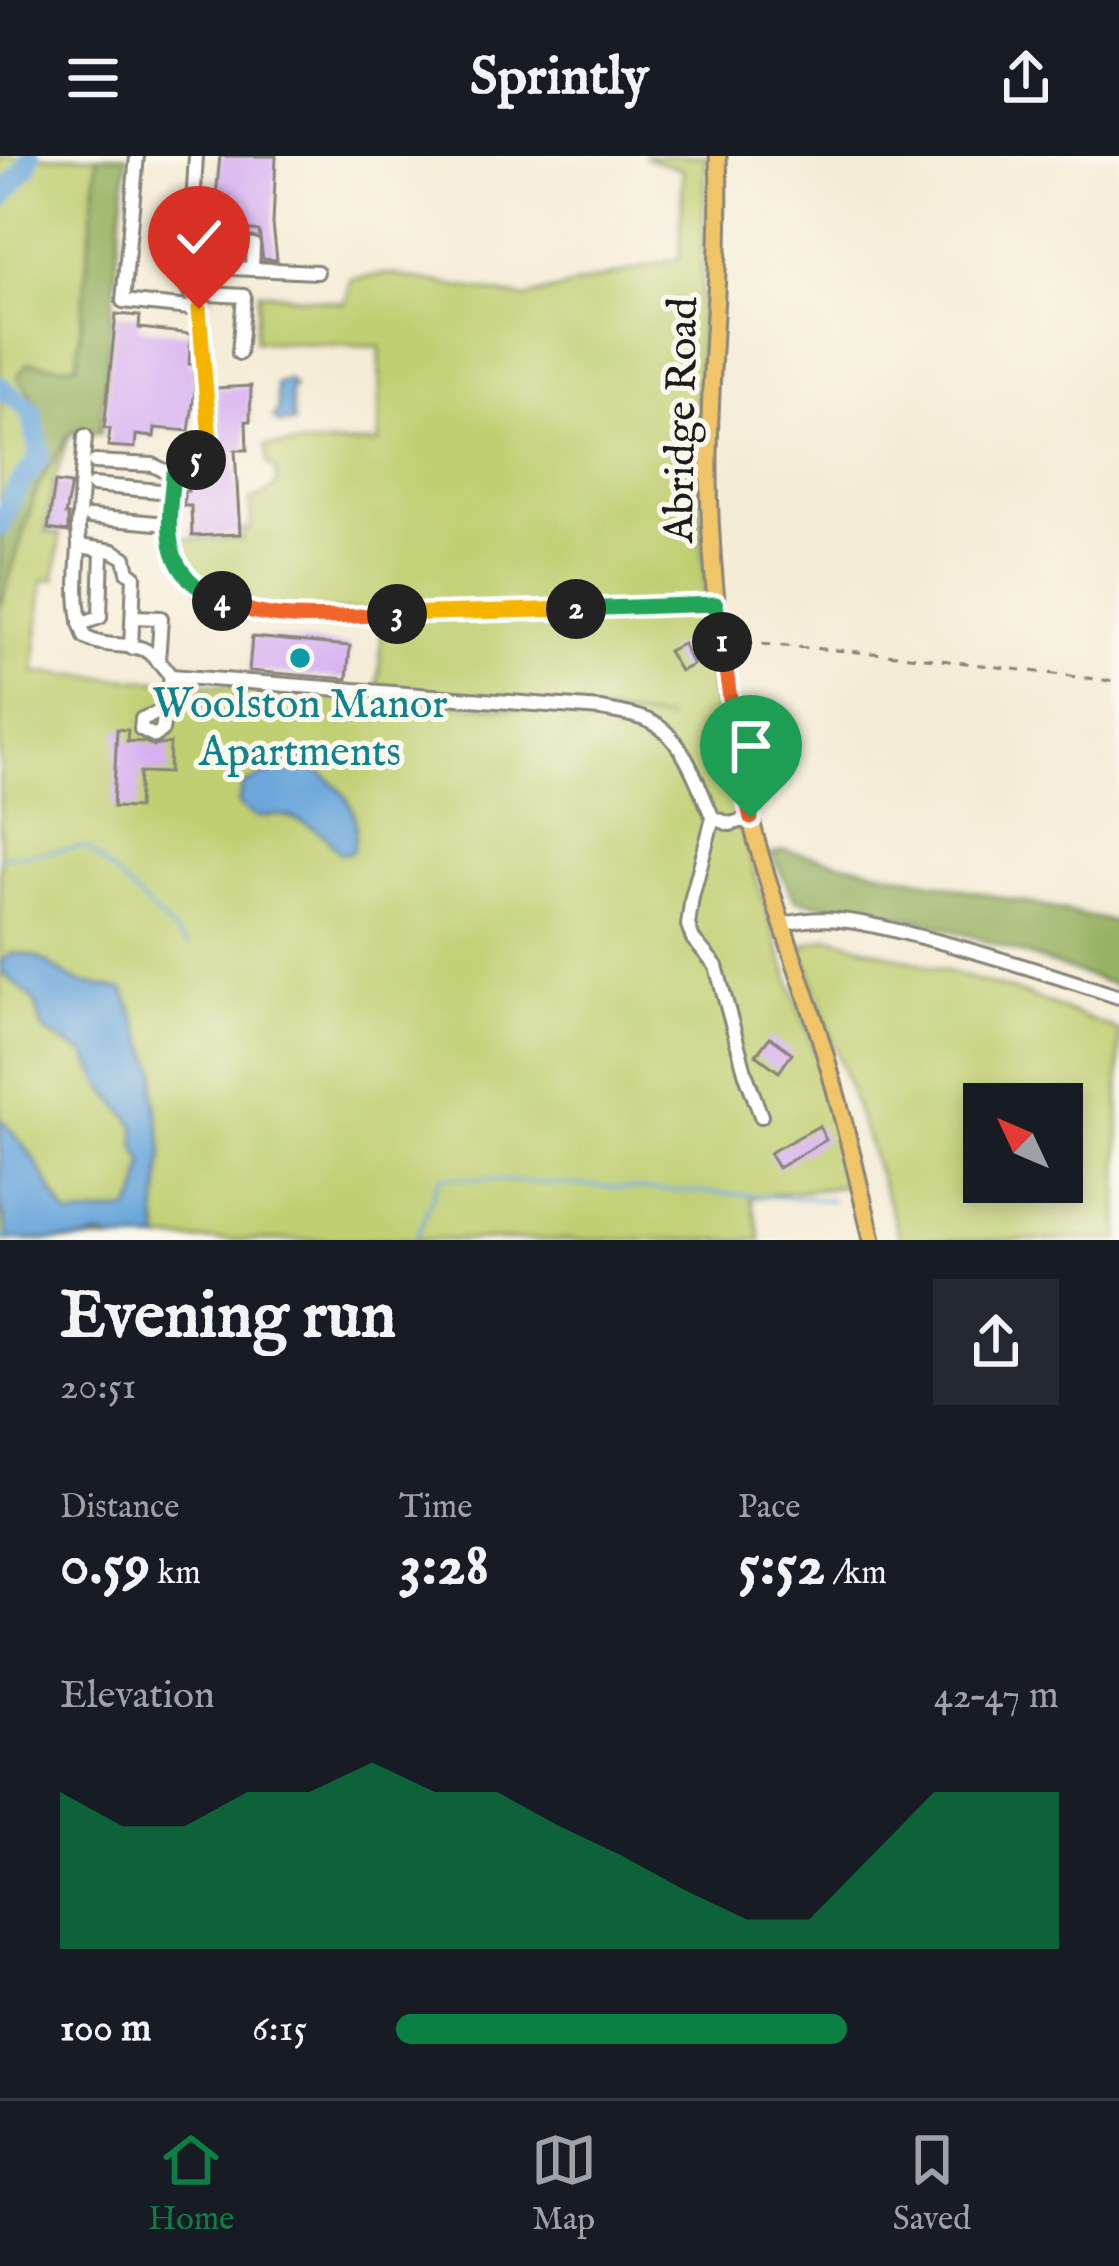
<!DOCTYPE html>
<html lang="en">
<head>
<meta charset="utf-8">
<style>
  body { margin:0; font-family:"IM FELL English",serif; background:#242831; color:#f1f3f6; height:100vh; display:flex; flex-direction:column; font-size:45px; white-space:nowrap }
  * { box-sizing:border-box; margin:0 }
  p { font-size:39px; color:#9ea1a6 }
  .icon { flex:none; width:66px; height:66px; fill:none; stroke:currentColor; stroke-width:2; stroke-linecap:round; stroke-linejoin:round }
  .map { position:relative; height:1084px; overflow:hidden }
  .sheet { display:flex; flex-direction:column; background:#171b24; flex:1 }
  .sheet>* { flex:none }
  .needle { width:78px; rotate:314deg }
  .buttons { position:absolute; left:963px; top:927px; display:grid; gap:24px }
  .buttons a { display:grid; place-items:center; width:120px; height:120px; border-radius:0px; background:#171b24; box-shadow:0 6px 18px #0003; font-size:60px }
  .pin { position:absolute; display:grid; place-items:center; width:102px; height:102px; color:#fff; margin:-123px -51px; border-radius:50% 50% 50% 0; rotate:-45deg; box-shadow:0 0 12px #0007 }
  .pin .icon { rotate:45deg }
  .km { position:absolute; width:60px; height:60px; margin:-30px; border-radius:50%; background:#222; color:#fff; font-size:33px; line-height:60px; text-align:center }
  .round { display:grid; place-items:center; flex:none; width:126px; height:126px; border-radius:0px; background:#242831 }
  .head { display:flex; align-items:center; justify-content:space-between; height:204px; padding:0 60px }
  h1 { font-size:66px; font-weight:700; line-height:90px }
  .metrics { display:grid; grid-template-columns:repeat(3,1fr); gap:18px; height:204px; padding:12px 60px }
  .metrics div { display:grid; align-content:center }
  .metrics b { font-size:60px; font-weight:700 }
  .metrics small { font-size:33px; font-weight:400 }
  .metrics p { font-size:33px }
  .chart { height:336px; padding:24px 60px }
  .chart p { display:flex; justify-content:space-between }
  .chart svg { width:100%; height:216px; margin-top:12px; fill:#0b8043; opacity:.7 }
  ul { padding:0 60px; list-style:none; font-size:39px }
  li { display:grid; grid-template-columns:192px 144px 1fr; align-items:center; height:90px }
  li i { height:30px; border-radius:15px; background:#0b8043 }
  header { display:flex; justify-content:space-between; align-items:center; height:156px; padding:0 60px; background:#171b24; font-size:54px; font-weight:700 }
  .tab-bar { display:flex; justify-content:space-around; align-items:center; height:168px; border-top:3px solid #363941; background:#171b24; font-size:33px; color:#9ea1a6 }
  .tab-bar a { display:grid; justify-items:center; gap:6px }
  .tab-bar .active { color:#0b8043 }
  .map>svg:first-child { display:block }
  .green { fill:#c0cf72; stroke:#6e7647; stroke-width:3; fill-rule:evenodd }
  .forest { fill:#98b264; stroke:#5a6740; stroke-width:3 }
  .water { fill:#6ca7dc; stroke:#44627c; stroke-width:3 }
  .lines { fill:none; stroke-linecap:round; stroke-linejoin:round }
  .stream { stroke:#6ca7dc; stroke-width:3 }
  .river { stroke:#6ca7dc; stroke-width:21 }
  .building { fill:#d6aff2 }
  .minor-casing { stroke:#888479; stroke-width:18 }
  .major-casing { stroke:#888479; stroke-width:21 }
  .path { stroke:#888479; stroke-width:3; stroke-dasharray:9 9; stroke-linecap:butt }
  .minor { stroke:#fff; stroke-width:12 }
  .major { stroke:#f0c469; stroke-width:15 }
  .split-1-casing { stroke:#fff; stroke-width:24 }
  .split-2-casing { stroke:#fff; stroke-width:24 }
  .split-3-casing { stroke:#fff; stroke-width:24 }
  .split-4-casing { stroke:#fff; stroke-width:24 }
  .split-5-casing { stroke:#fff; stroke-width:24 }
  .split-6-casing { stroke:#fff; stroke-width:24 }
  .split-1 { stroke:#f0652b; stroke-width:15 }
  .split-2 { stroke:#22a559; stroke-width:15 }
  .split-3 { stroke:#f5b400; stroke-width:15 }
  .split-4 { stroke:#f0652b; stroke-width:15 }
  .split-5 { stroke:#22a559; stroke-width:15 }
  .split-6 { stroke:#f5b400; stroke-width:15 }
  .culture-dot { fill:#0f9aa8; stroke:#fbf7ec; stroke-width:4.5 }
  .labels { text-anchor:middle; stroke-width:10; stroke-linejoin:round; paint-order:stroke }
  .street-label { font-size:42px; fill:#1c1c1c; stroke:#fbf7ec }
  .culture-label { font-size:42px; fill:#0d838f; stroke:#fbf7ec }
</style>
</head>
<body>
<header><svg class="icon" aria-label="menu" viewBox="0 0 24 24"><path d="M4 6h16M4 12h16M4 18h16"/></svg>Sprintly<svg class="icon" aria-label="share" viewBox="0 0 24 24"><path d="M12 15V3M7 8l5-5 5 5M5 13v7h14v-7"/></svg></header>
<div class="map">
<svg width="1119" height="1084" viewBox="0 0 1119 1084">
  <rect width="100%" height="100%" fill="#fbf7ec"/>
  <filter id="ink" filterUnits="userSpaceOnUse"><feTurbulence type="fractalNoise" baseFrequency=".00833" numOctaves="2"/><feDisplacementMap in="SourceGraphic" scale="24" xChannelSelector="R" yChannelSelector="G"/><feConvolveMatrix kernelMatrix="1 2 1 2 8 2 1 2 1" color-interpolation-filters="sRGB"/></filter>
  <filter id="wash" filterUnits="userSpaceOnUse"><feTurbulence type="fractalNoise" baseFrequency=".004" numOctaves="4" result="noise"/><feDisplacementMap in="SourceGraphic" scale="48" xChannelSelector="R" yChannelSelector="G"/><feGaussianBlur stdDeviation="2.7" result="paint"/><feColorMatrix in="noise" values="0 0 0 0 0 0 0 0 0 0 0 0 0 0 0 0 0 1.4 0 .05"/><feComposite in="paint" operator="in"/></filter>
  <g filter="url(#wash)">
    <rect width="100%" height="100%" fill="#f4ecd6"/>
    <g class="green">
      <path d="M0 0H98L70 277 53 327 46 376 60 378 55 423 43 424 34 516 669 564 378 531 383 456 251 452 199 430 174 394 172 382 243 384 242 373 251 374 250 344 262 340 277 329 275 311 269 310 265 290 379 287 380 191 255 185 259 136 345 147 351 123 388 118 525 142 680 102 683 14 643 0H706L696 300 707 455 735 654 774 779 831 944 854 1028C820 1035 786 1036 751 1042L761 1084H0Z"/>
      <path d="M830 781 1027 839 1119 875V1084H901L801 790ZM984 948H1062V1026H984Z"/>
    </g>
    <g class="forest">
      <polygon points="98,0 127,0 100,278 70,277 37,332 0,453 0,385 22,332 46,292 38,250 18,220 28,206 58,210 77,208"/>
      <path d="M784 694 1119 767V830C1045 808 972 776 896 759 863 751 828 752 795 743L771 698Z"/>
    </g>
    <g class="water">
      <polygon points="288,223 294,231 290,235 294,267 280,268 273,262 278,255 276,228"/>
      <path d="M291 596C328 623 369 642 352 696L341 698C333 691 329 682 321 677 313 671 293 661 284 660 259 657 261 670 238 648L243 629 265 619Z"/>
      <path d="M11 797C46 798 46 810 75 824 89 831 108 829 124 834L157 916 154 933 163 994 157 1062 160 1084H115L101 1080 86 1084H9L0 1044V962L31 998 65 1057 70 1061 129 1054 138 1039 144 1008 136 993 135 969 102 930 86 899 43 874 34 844 3 817 0 806Z"/>
    </g>
    <g class="lines">
      <g class="stream">
        <polyline points="0,701 86,691 189,790"/>
        <polyline points="0,1079 8,1082"/>
        <polyline points="411,1084 417,1080 440,1021 832,1044"/>
      </g>
      <g class="river">
        <polyline points="0,43 28,9 30,0"/>
        <polyline points="0,230 32,256 40,301 16,333 0,370"/>
      </g>
    </g>
    <g id="blocks">
      <g class="building">
        <polygon points="220,0 276,0 273,68 277,104 263,103 259,75 237,72 238,63 214,61"/>
        <polygon points="116,158 140,160 139,172 191,178 189,208 193,209 195,234 189,275 155,272 154,281 136,279 135,292 108,290 110,273 104,272"/>
        <polygon points="251,230 250,265 246,265 247,294 235,294 240,378 192,380 191,350 184,350 184,335 188,335 187,323 216,306 221,297 216,232"/>
        <polygon points="55,326 71,328 65,359 68,359 68,376 48,373"/>
        <polygon points="252,481 350,490 347,523 249,515"/>
        <polygon points="683,488 693,509 680,515 668,495"/>
        <polygon points="117,573 128,574 127,585 144,586 155,590 170,587 169,617 140,616 138,652 113,651"/>
        <polygon points="770,881 792,897 779,916 756,899"/>
        <polygon points="819,970 826,984 778,1012 769,997"/>
      </g>
    </g>
  </g>
  <g filter="url(#ink)">
    <use href="#blocks" fill-opacity="0" stroke="#888479" stroke-width="3"/>
    <g class="lines">
      <g class="minor-casing">
        <g id="minor">
          <polyline points="137,0 123,145 199,153"/>
          <polyline points="196,0 188,133 199,153 211,297 173,319 167,368 170,394 197,434 247,457 293,462 716,448"/>
          <polyline points="191,83 253,89 252,113"/>
          <polyline points="190,110 317,116"/>
          <polyline points="190,137 244,140 239,197"/>
          <polyline points="95,306 153,309 173,319"/>
          <polyline points="93,329 171,336"/>
          <polyline points="90,361 167,368"/>
          <polyline points="79,390 78,371 85,280"/>
          <polyline points="133,461 161,462 158,506"/>
          <polyline points="80,468 100,461 102,393"/>
          <path d="M131 492 134 420 128 416 125 402 113 395 79 390C77 419 74 454 85 481 103 492 124 487 143 493 153 497 163 511 171 520L601 553C617 556 634 558 649 565 684 580 698 631 713 662L692 741 688 769 693 783 716 810 746 919 761 960"/>
          <polyline points="166,553 142,563 141,573 155,580 162,574 171,520"/>
          <polyline points="713,662 730,668 751,662"/>
          <path d="M783 769C828 755 877 770 921 781 988 798 1053 819 1119 841"/>
        </g>
      </g>
      <g class="major-casing">
        <path id="major" d="M718 0C722 101 710 201 709 301 708 404 722 508 739 610 755 699 789 786 817 872 839 942 856 1013 872 1084"/>
      </g>
      <polyline class="path" points="729,461 743,464 746,487 909,500 1119,526"/>
      <use href="#minor" class="minor"/>
      <use href="#major" class="major"/>
    </g>
  </g>
  <g class="lines" filter="url(#ink)">
    <g class="split-1-casing">
      <polyline id="split-1" points="722,486 740,612 751,662"/>
    </g>
    <g class="split-2-casing">
      <polyline id="split-2" points="576,453 716,448 722,486"/>
    </g>
    <g class="split-3-casing">
      <polyline id="split-3" points="397,458 576,453"/>
    </g>
    <g class="split-4-casing">
      <path id="split-4" d="M222 445C276 470 339 460 397 458"/>
    </g>
    <g class="split-5-casing">
      <path id="split-5" d="M196 304 173 319C167 376 161 418 222 445"/>
    </g>
    <g class="split-6-casing">
      <polyline id="split-6" points="196,304 211,297 199,153"/>
    </g>
    <use href="#split-1" class="split-1"/>
    <use href="#split-2" class="split-2"/>
    <use href="#split-3" class="split-3"/>
    <use href="#split-4" class="split-4"/>
    <use href="#split-5" class="split-5"/>
    <use href="#split-6" class="split-6"/>
  </g>
  <circle class="culture-dot" cx="300" cy="502" r="12"/>
  <g class="labels">
    <g class="street-label">
      <text transform="translate(679 264) rotate(-89)" y="15">Abridge Road</text>
    </g>
    <g class="culture-label">
      <text x="300" y="561">Woolston Manor<tspan x="300" dy="48">Apartments</tspan></text>
    </g>
  </g>
</svg>
<div class="buttons">
<a><svg class="needle" viewBox="-14 -14 28 28"><path d="M0-13l5 13h-10z" fill="#e53935"/><path d="M0 13l5-13h-10z" fill="#9ea1a6"/></svg></a>
</div>
<div class="pin" style="left:751px;top:662px;background:#1e9e55"><svg class="icon" aria-label="arrive" viewBox="0 0 24 24"><path d="M6 21V4h12l-3 4 3 4H6"/></svg></div>
<div class="pin" style="left:199px;top:153px;background:#d93025"><svg class="icon" aria-label="check" viewBox="0 0 24 24"><path d="M5 12l5 5 9-10"/></svg></div>
<b class="km" style="left:722px;top:486px">1</b>
<b class="km" style="left:576px;top:453px">2</b>
<b class="km" style="left:397px;top:458px">3</b>
<b class="km" style="left:222px;top:445px">4</b>
<b class="km" style="left:196px;top:304px">5</b>
</div>
<section class="sheet">
<div class="head"><div><h1>Evening run</h1><p>20:51</p></div><a class="round"><svg class="icon" aria-label="share" viewBox="0 0 24 24"><path d="M12 15V3M7 8l5-5 5 5M5 13v7h14v-7"/></svg></a></div>
<div class="metrics">
<div><p>Distance</p><b>0.59<small> km</small></b></div>
<div><p>Time</p><b>3:28</b></div>
<div><p>Pace</p><b>5:52<small> /km</small></b></div>
</div>
<div class="chart"><p><span>Elevation</span>42–47 m</p>
<svg viewBox="0 0 160 44" preserveAspectRatio="none"><path d="M0 44V12L10 19L20 19L30 12L40 12L50 6L60 12L70 12L80 19L90 25L100 32L110 38L120 38L130 25L140 12L150 12L160 12V44z"/></svg>
</div>
<ul>
<li><b>100 m</b>6:15<i style="width:68%"></i></li>
</ul>
</section>
<nav class="tab-bar">
<a class="active"><svg class="icon" aria-label="home" viewBox="0 0 24 24"><path d="M3 11l9-7 9 7M6 9v11h12V9"/></svg>Home</a>
<a><svg class="icon" aria-label="map" viewBox="0 0 24 24"><path d="M3 6l6-2 6 2 6-2v14l-6 2-6-2-6 2zM9 4v14M15 6v14"/></svg>Map</a>
<a><svg class="icon" aria-label="saved" viewBox="0 0 24 24"><path d="M7 4h10v16l-5-4-5 4z"/></svg>Saved</a>
</nav>
</body>
</html>
